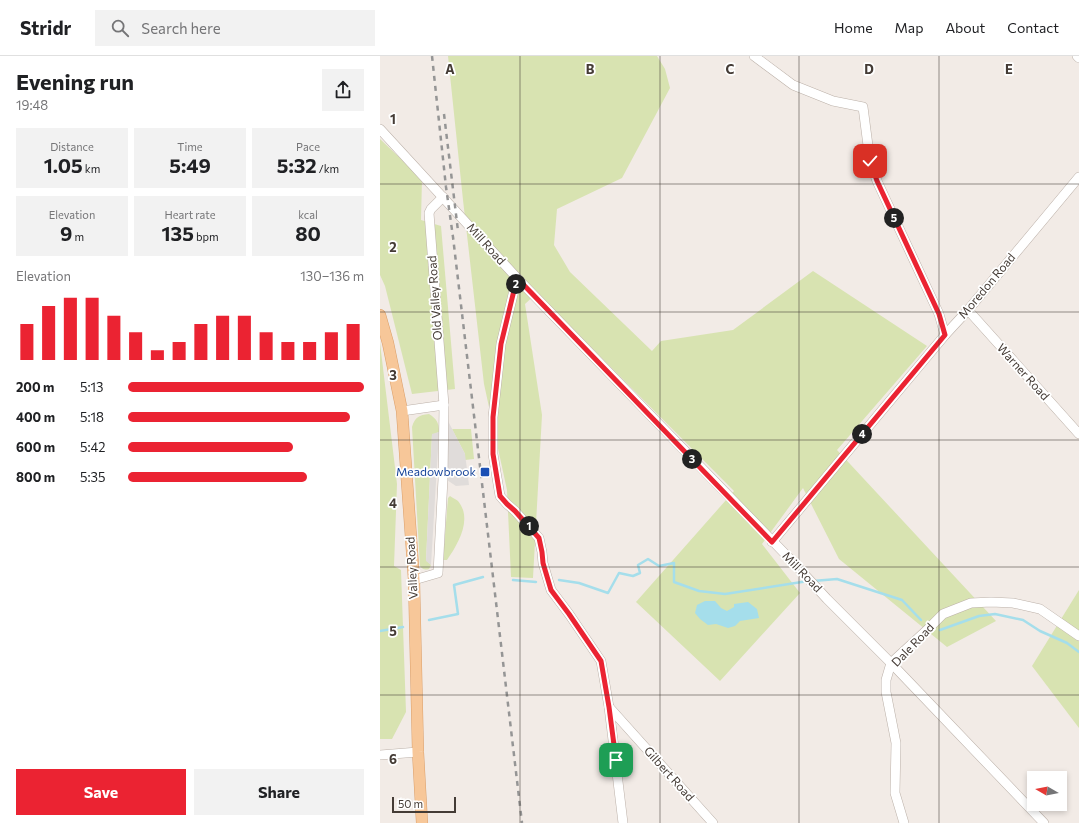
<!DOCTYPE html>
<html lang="en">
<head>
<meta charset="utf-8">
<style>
  body { margin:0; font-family:Commissioner,sans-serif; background:#f2f2f2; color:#202124; height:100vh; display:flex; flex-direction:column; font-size:15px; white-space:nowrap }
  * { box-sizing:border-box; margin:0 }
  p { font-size:13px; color:#757577 }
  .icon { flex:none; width:22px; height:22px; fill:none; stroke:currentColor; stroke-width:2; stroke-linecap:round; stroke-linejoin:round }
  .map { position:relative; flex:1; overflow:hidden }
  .panel { display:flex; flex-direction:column; background:#fff; width:380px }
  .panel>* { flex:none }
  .needle { width:26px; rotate:279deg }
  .controls { position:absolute; left:647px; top:715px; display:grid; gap:8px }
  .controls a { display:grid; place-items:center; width:40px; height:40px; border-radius:0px; background:#fff; box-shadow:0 2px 6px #0003; font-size:20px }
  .scale { position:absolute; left:12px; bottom:10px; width:64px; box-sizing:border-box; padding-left:4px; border:2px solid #443b35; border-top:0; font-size:11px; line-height:14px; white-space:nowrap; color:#443b35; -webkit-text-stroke:3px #fff; paint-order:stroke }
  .pin { position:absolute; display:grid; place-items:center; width:34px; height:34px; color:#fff; margin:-17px; border-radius:8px; box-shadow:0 2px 6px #0006 }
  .km { position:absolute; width:20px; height:20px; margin:-10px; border-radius:50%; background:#222; color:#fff; font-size:11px; line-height:20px; text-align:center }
  .round { display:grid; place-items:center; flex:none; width:42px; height:42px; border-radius:0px; background:#f2f2f2 }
  .summary { display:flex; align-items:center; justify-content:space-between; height:68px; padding:0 16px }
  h1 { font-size:22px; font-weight:700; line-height:30px }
  .stats { display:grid; grid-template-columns:repeat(3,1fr); gap:6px; height:68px; padding:4px 16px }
  .stats div { display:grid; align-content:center; border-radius:0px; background:#f2f2f2; text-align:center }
  .stats b { font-size:20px; font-weight:700 }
  .stats small { font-size:11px; font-weight:400 }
  .stats p { font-size:11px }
  .chart { height:112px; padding:8px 16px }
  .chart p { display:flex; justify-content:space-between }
  .chart svg { width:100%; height:72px; margin-top:4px; stroke:#eb2332; stroke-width:6 }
  .cta { display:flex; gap:8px; margin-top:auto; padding:8px 16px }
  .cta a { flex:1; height:46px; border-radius:0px; background:#eb2332; color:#fff; font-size:16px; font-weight:700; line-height:46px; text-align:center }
  .cta a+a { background:#f2f2f2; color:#202124 }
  ul { padding:0 16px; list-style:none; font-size:13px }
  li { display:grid; grid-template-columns:64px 48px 1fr; align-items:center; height:30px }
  li i { height:10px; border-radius:5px; background:#eb2332 }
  header { display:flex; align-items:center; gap:24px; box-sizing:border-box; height:56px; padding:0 20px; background:#fff; border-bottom:1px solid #e0e0e0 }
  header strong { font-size:19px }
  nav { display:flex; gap:22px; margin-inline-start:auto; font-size:14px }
  .search { width:280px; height:36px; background:#f2f2f2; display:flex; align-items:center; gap:10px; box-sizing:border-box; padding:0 14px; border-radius:0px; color:#757577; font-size:15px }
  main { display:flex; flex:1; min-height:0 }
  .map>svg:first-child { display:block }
  .green { fill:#d8e3b1 }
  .parking { fill:#e0dcda }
  .water { fill:#a5deeb }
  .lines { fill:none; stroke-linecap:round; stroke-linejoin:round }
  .stream { stroke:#a5deeb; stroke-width:2.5 }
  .minor-casing { stroke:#bcb1a9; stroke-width:10 }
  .major-casing { stroke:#db9f6a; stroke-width:12 }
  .minor { stroke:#fff; stroke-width:9 }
  .major { stroke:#f7c799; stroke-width:11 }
  .rail { stroke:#959595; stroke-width:2.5; stroke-dasharray:5 5; stroke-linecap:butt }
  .route-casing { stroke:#fff; stroke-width:8 }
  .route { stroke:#eb2332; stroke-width:5 }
  .grid { fill:none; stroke:#443b35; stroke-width:1; stroke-opacity:0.55 }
  .transit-dot { fill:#1a4fb4; stroke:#fff; stroke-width:1.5 }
  .labels { text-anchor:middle; stroke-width:3.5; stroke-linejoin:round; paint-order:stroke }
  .street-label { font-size:12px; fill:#443b35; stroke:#fff }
  .transit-label { font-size:12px; fill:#164399; stroke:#fff; text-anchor:end }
  .grid-label { font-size:13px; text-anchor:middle; font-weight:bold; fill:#443b35; stroke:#fff; stroke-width:3.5; stroke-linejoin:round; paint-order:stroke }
</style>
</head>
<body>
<header>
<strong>Stridr</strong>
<div class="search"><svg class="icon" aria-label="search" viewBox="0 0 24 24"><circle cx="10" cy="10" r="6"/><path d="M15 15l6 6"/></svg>Search here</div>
<nav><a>Home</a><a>Map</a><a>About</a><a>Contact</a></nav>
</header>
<main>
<section class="panel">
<div class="summary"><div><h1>Evening run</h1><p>19:48</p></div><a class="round"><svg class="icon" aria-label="share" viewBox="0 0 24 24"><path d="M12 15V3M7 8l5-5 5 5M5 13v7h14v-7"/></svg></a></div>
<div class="stats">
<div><p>Distance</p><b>1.05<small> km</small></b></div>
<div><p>Time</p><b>5:49</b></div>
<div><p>Pace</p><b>5:32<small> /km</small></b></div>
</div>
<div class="stats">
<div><p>Elevation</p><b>9<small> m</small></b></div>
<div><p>Heart rate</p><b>135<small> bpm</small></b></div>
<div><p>kcal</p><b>80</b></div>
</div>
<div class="chart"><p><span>Elevation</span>130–136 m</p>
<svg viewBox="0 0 160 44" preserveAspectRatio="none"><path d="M5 44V22M15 44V11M25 44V6M35 44V6M45 44V17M55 44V27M65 44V38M75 44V33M85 44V22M95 44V17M105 44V17M115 44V27M125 44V33M135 44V33M145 44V27M155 44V22"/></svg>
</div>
<ul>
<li><b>200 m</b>5:13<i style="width:100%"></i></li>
<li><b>400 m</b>5:18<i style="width:94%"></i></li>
<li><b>600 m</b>5:42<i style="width:70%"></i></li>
<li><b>800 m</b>5:35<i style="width:76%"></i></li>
</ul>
<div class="cta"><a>Save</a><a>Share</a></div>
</section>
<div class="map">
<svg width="699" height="767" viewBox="0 0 699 767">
  <rect width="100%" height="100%" fill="#f2ebe6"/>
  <g class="green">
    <polygon points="68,0 277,0 285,13 290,32 242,122 177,153 174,189 190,216 272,295 281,285 353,274 433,215 547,290 457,394 616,565 567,591 459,503 423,432 382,488 420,537 340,625 256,546 354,435 157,237 145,248 162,359 153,522 131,521 127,434 104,328 83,144"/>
    <polygon points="0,83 42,123 41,164 61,170 75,333 32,338 5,230 0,219"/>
    <polygon points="0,287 17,428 14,510 21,514 26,656 12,683 0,683"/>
    <path d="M49 358C57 363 59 367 59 376L52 379 46 504 51 509 49 513C45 514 43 514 40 510L32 371C35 361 39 359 49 358Z"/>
    <polygon points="72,373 91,373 94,403 85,404 85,398"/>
    <path d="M70 440C72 442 76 443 78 445 93 463 78 488 67 504H63L68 442Z"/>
    <polygon points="699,534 699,672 652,610"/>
  </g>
  <g class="parking">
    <polygon points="68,365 85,398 89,429 76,430 67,424"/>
    <polygon points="59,376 51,509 46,505 52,378"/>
  </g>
  <polygon class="water" points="325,545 335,545 341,552 347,555 354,551 354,548 368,546 377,553 379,562 360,565 355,570 348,572 336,568 328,569 320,563 315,557 317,549"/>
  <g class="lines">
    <g class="stream">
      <polyline points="133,524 156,526"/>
      <polyline points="179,524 199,527 228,537 239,517 253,520 260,517 258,509 268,503 279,510 294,507 294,526 319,535 345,538 428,525"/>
      <polyline points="433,525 457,523 522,544 541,564"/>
      <polyline points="49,564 78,558 74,529 103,521"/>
      <polyline points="560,574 599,560 615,558 643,564 660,575 687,587 699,596"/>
      <polyline points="0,575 23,571"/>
    </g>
    <g class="minor-casing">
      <g id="minor">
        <polyline points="374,0 413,29 453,45 483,51 490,105 497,125 559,258 565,279"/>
        <polyline points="697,0 699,2"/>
        <polyline points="0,73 137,222 412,505 447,543 511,607 664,767"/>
        <polyline points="137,222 121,288 113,361 113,398 120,440 127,448 135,455 159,482 162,496 163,507 171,534 189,558 221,605 229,651 243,767"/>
        <polyline points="588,254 699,378"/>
        <polyline points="22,355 64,349"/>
        <polyline points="392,486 565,279 588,254 699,121"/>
        <polyline points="34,524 58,517 63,423 64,349 49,157 51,153 63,141"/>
        <polyline points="229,651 333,767"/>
        <polyline points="0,699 38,696"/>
        <polyline points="524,767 515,737 516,687 506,636 506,624 511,607 548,573 563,558 591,547 611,546 633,547 660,553 699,580"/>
      </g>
    </g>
    <g class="major-casing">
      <polyline id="major" points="0,259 8,287 22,355 34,524 38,696 42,767"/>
    </g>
    <use href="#minor" class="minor"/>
    <use href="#major" class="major"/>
    <g class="rail">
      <polyline points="52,0 66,131 73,181 142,767"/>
      <polyline points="64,58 78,175"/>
    </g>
  </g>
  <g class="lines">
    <g class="route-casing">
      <polyline id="route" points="236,704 229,651 221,605 189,558 171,534 163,507 162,496 159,482 135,455 127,448 120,440 113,398 113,361 121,288 137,222 392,486 565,279 559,258 497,125 490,105"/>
    </g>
    <use href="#route" class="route"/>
  </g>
  <path class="grid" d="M140 0V767M280 0V767M419 0V767M559 0V767M0 128H699M0 256H699M0 384H699M0 511H699M0 639H699"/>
  <rect class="transit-dot" x="100" y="411" width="10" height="10" rx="2"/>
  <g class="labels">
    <g class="street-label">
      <text transform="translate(106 188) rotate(48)" y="4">Mill Road</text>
      <text transform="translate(607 230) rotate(-50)" y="4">Moredon Road</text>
      <text transform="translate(55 242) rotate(-94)" y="4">Old Valley Road</text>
      <text transform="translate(643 316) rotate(48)" y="4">Warner Road</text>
      <text transform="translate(32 512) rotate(-93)" y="4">Valley Road</text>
      <text transform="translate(422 516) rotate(46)" y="4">Mill Road</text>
      <text transform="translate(533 589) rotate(-46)" y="4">Dale Road</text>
      <text transform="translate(289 718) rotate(48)" y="4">Gilbert Road</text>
    </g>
    <g class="transit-label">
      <text x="96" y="420">Meadowbrook</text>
    </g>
  </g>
  <g class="grid-label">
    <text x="70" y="18">A</text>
    <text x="210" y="18">B</text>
    <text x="350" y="18">C</text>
    <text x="489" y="18">D</text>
    <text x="629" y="18">E</text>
    <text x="13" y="68">1</text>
    <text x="13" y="196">2</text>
    <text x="13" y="324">3</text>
    <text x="13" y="452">4</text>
    <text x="13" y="580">5</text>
    <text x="13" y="708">6</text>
  </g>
</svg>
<div class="controls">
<a><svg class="needle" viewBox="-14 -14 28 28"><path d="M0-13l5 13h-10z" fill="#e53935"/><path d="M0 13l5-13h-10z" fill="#757577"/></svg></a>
</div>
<div class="scale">50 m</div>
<div class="pin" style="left:236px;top:704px;background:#1e9e55"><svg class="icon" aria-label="arrive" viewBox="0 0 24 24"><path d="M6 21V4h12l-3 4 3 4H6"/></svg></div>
<div class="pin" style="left:490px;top:105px;background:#d93025"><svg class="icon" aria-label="check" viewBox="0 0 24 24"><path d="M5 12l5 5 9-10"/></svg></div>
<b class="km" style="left:149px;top:470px">1</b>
<b class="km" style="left:136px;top:228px">2</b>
<b class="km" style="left:312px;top:403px">3</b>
<b class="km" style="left:482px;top:378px">4</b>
<b class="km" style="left:514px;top:162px">5</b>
</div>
</main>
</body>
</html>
